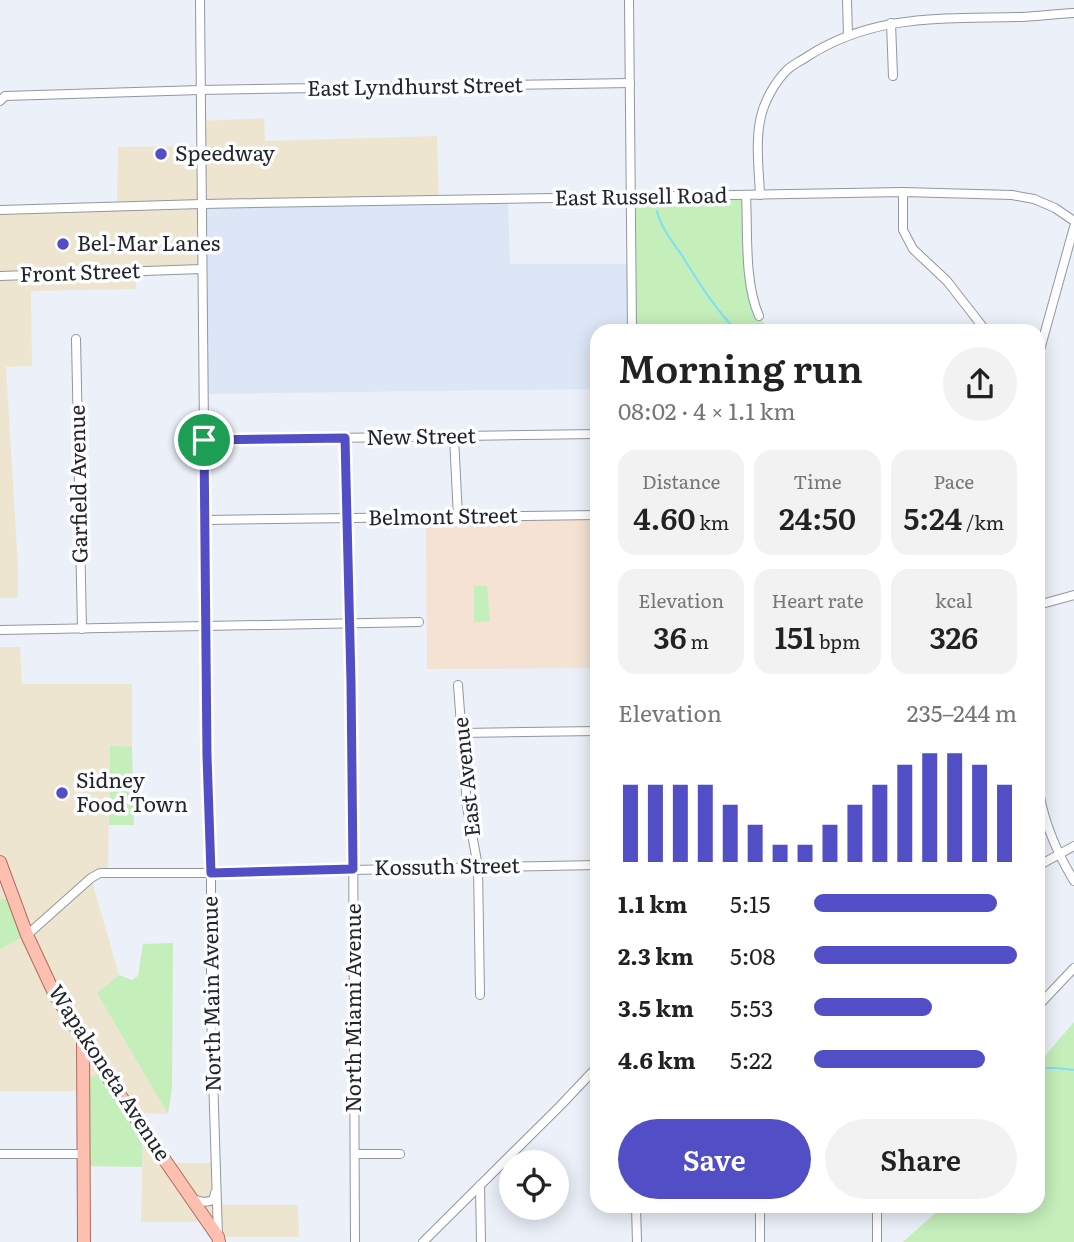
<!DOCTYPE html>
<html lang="en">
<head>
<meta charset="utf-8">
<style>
  body { margin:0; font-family:Literata,serif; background:#f2f2f2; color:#222; height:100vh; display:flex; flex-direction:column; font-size:26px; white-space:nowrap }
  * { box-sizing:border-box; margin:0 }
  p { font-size:23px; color:#767676 }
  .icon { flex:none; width:38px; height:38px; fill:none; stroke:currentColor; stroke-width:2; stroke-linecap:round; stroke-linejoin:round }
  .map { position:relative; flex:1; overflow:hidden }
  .panel { position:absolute; left:590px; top:324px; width:455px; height:889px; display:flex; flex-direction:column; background:#fff; border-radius:21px; box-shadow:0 4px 18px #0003 }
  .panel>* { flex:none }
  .buttons { position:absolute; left:499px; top:1150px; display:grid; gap:14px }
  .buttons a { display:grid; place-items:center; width:70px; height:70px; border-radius:50%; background:#fff; box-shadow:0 4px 18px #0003; font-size:35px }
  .pin { position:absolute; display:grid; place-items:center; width:60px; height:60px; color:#fff; margin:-30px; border:4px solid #fff; border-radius:50%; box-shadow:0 2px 7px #0007 }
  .round { display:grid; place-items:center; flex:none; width:74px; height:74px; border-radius:37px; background:#f2f2f2 }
  .head { display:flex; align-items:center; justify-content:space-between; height:119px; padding:0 28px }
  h1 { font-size:38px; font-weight:600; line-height:52px }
  .figures { display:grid; grid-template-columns:repeat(3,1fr); gap:10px; height:119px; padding:7px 28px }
  .figures div { display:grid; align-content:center; border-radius:18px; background:#f2f2f2; text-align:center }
  .figures b { font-size:30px; font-weight:600 }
  .figures small { font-size:19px; font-weight:400 }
  .figures p { font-size:19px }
  .chart { height:196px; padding:14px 28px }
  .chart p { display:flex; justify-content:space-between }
  .chart svg { width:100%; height:126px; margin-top:7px; stroke:#524ec5; stroke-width:6 }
  .primary-button { display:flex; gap:14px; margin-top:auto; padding:14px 28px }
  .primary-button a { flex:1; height:80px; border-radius:42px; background:#524ec5; color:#fff; font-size:28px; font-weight:600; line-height:80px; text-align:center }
  .primary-button a+a { background:#f2f2f2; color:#222 }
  ul { padding:0 28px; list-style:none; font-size:23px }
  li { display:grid; grid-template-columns:112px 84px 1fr; align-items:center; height:52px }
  li i { height:18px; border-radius:9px; background:#524ec5 }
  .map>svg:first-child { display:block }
  .commercial { fill:#eee5d0 }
  .built { fill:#dce6f6 }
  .education { fill:#f5e2d2 }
  .green { fill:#c4eeba }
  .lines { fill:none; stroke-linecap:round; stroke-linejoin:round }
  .stream { stroke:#7fe0f5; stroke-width:2 }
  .minor-casing { stroke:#92979f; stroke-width:10 }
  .primary-casing { stroke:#af6d5f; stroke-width:14 }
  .minor { stroke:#fff; stroke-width:8 }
  .primary { stroke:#fcbfb0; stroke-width:12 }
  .route-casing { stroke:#fff; stroke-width:14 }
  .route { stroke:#524ec5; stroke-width:9 }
  .poi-dot { fill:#524ec5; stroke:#fcfdff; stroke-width:2.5 }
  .labels { text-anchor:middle; stroke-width:7; stroke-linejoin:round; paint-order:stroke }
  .street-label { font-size:21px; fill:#232528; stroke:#fcfdff }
  .poi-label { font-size:21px; fill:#232528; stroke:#fcfdff; text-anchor:start }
</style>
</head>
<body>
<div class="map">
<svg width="1074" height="1242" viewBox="0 0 1074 1242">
  <rect width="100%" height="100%" fill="#ebf0f9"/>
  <g class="commercial">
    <polygon points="264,118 265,141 437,136 439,200 202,269 136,271 136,289 31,291 32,366 6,367 18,567 18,598 0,598 0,210 117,206 118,147 200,146 200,121"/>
    <polygon points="0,647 20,647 22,684 132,684 132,747 110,747 108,872 91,878 119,975 97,993 168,1114 132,1113 83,1091 0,1091 0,949 27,935 14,899 0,899"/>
    <polygon points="143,1127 167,1163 215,1163 218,1205 298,1205 299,1237 218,1237 208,1222 141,1222"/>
  </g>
  <polygon class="built" points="508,198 510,264 632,264 632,331 597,331 597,389 203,394 202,204"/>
  <polygon class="education" points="597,515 597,668 427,669 426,517"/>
  <g class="green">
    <polygon points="746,195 750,282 759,316 769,331 632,331 632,196"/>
    <polygon points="474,586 487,586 490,621 474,622"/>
    <polygon points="110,746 132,747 134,825 109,825"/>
    <polygon points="0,899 14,899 27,935 0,949"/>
    <polygon points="173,943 172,1088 168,1114 97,993 119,975 132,980 138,976 143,944"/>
    <polygon points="1074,1022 1074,1242 903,1242 943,1206 1038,1206 1038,1064"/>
    <polygon points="97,1075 101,1076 143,1127 142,1167 84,1166 89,1078"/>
  </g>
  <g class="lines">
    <g class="stream">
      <path d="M657 211C660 226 672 241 681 254 698 281 714 308 737 331"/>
      <polyline points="1038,1068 1057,1068 1074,1070"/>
    </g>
    <g class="minor-casing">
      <g id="minor">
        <polyline points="200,0 207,756 211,873 211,1011 218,1236"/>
        <polyline points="629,0 632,331"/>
        <polyline points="847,0 848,35"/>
        <polyline points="891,23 893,76"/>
        <polyline points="0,101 5,96 200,90 630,83"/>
        <polyline points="903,192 903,230 913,249 947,281 986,331"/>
        <path d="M746 195C748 232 744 282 759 316"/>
        <path d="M760 195C759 170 755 141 761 116 765 100 775 82 787 70 792 65 799 62 805 58 873 13 943 19 1021 17 1039 16 1056 14 1074 13"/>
        <polyline points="0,210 202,204 903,192 1012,195 1034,199 1055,208 1074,221"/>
        <polyline points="0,276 202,269"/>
        <polyline points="76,339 82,629"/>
        <polyline points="1038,357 1074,227"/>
        <polyline points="454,437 458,517"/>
        <polyline points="345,438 353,810 355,1242"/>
        <polyline points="204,440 597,434"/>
        <polyline points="204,520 597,515"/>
        <polyline points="1038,605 1074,595"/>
        <polyline points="0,630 419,622"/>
        <polyline points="1038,661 1038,676"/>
        <polyline points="458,685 467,806 478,867 480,995"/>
        <polyline points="462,733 597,731"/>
        <path d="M1038 784C1042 819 1056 851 1074 881"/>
        <polyline points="1038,866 1074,846"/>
        <polyline points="27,935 91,878 100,873 211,873 597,865"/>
        <polyline points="1038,1006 1074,968"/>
        <polyline points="0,1154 84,1154"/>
        <polyline points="355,1154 400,1154"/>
        <polyline points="480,1185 481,1242"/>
        <path d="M193 1199C201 1202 205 1203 213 1200L215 1193"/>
        <polyline points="636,1206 637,1242"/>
        <polyline points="760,1206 760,1242"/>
        <polyline points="877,1206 877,1242"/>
        <polyline points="423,1242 560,1106 597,1067"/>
      </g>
    </g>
    <g class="primary-casing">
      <g id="primary">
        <polyline points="0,862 27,935 55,995 115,1088 218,1237 219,1242"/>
        <polyline points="83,1040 84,1242"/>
      </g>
    </g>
    <use href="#minor" class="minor"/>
    <use href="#primary" class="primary"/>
  </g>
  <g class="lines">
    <g class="route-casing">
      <polygon id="route" points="345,438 351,682 353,869 211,873 207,756 204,440"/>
    </g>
    <use href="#route" class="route"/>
  </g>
  <g class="poi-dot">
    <circle cx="161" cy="154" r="7"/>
    <circle cx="63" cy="244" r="7"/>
    <circle cx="62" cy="793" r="7"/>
  </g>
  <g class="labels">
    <g class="street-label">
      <text transform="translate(415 87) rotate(-1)" y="7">East Lyndhurst Street</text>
      <text transform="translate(641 197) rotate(-1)" y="7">East Russell Road</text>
      <text transform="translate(80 273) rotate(-2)" y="7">Front Street</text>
      <text transform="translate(421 437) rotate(-1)" y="7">New Street</text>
      <text transform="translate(79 484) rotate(-91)" y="7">Garfield Avenue</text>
      <text transform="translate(443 517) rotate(-1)" y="7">Belmont Street</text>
      <text transform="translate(467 777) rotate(-96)" y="7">East Avenue</text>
      <text transform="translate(447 867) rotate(-1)" y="7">Kossuth Street</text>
      <text transform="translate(212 994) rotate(-91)" y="7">North Main Avenue</text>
      <text transform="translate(354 1008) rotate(-90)" y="7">North Miami Avenue</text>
      <text transform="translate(109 1073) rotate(57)" y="7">Wapakoneta Avenue</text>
    </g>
    <g class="poi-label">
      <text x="175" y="161">Speedway</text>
      <text x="77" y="251">Bel-Mar Lanes</text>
      <text x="76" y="788">Sidney<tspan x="76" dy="24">Food Town</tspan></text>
    </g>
  </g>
</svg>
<div class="buttons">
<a><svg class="icon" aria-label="locate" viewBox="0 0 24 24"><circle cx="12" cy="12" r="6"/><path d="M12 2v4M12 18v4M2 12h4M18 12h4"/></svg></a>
</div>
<div class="pin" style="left:204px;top:440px;background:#1e9e55"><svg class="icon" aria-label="arrive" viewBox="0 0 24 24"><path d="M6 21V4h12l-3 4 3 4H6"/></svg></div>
<section class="panel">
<div class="head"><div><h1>Morning run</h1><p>08:02 · 4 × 1.1 km</p></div><a class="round"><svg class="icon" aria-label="share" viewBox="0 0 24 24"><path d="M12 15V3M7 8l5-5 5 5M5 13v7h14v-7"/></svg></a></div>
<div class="figures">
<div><p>Distance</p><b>4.60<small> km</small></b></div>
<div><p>Time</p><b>24:50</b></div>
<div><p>Pace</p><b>5:24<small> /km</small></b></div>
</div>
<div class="figures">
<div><p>Elevation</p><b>36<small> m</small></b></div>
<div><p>Heart rate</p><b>151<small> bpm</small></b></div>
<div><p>kcal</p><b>326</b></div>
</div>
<div class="chart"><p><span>Elevation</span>235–244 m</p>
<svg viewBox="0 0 160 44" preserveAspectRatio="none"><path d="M5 44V17M15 44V17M25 44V17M35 44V17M45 44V24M55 44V31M65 44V38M75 44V38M85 44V31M95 44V24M105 44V17M115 44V10M125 44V6M135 44V6M145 44V10M155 44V17"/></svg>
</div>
<ul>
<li><b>1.1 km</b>5:15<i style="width:90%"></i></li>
<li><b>2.3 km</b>5:08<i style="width:100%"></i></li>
<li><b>3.5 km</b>5:53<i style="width:58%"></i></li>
<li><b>4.6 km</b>5:22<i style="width:84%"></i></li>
</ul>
<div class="primary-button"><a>Save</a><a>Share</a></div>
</section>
</div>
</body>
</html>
